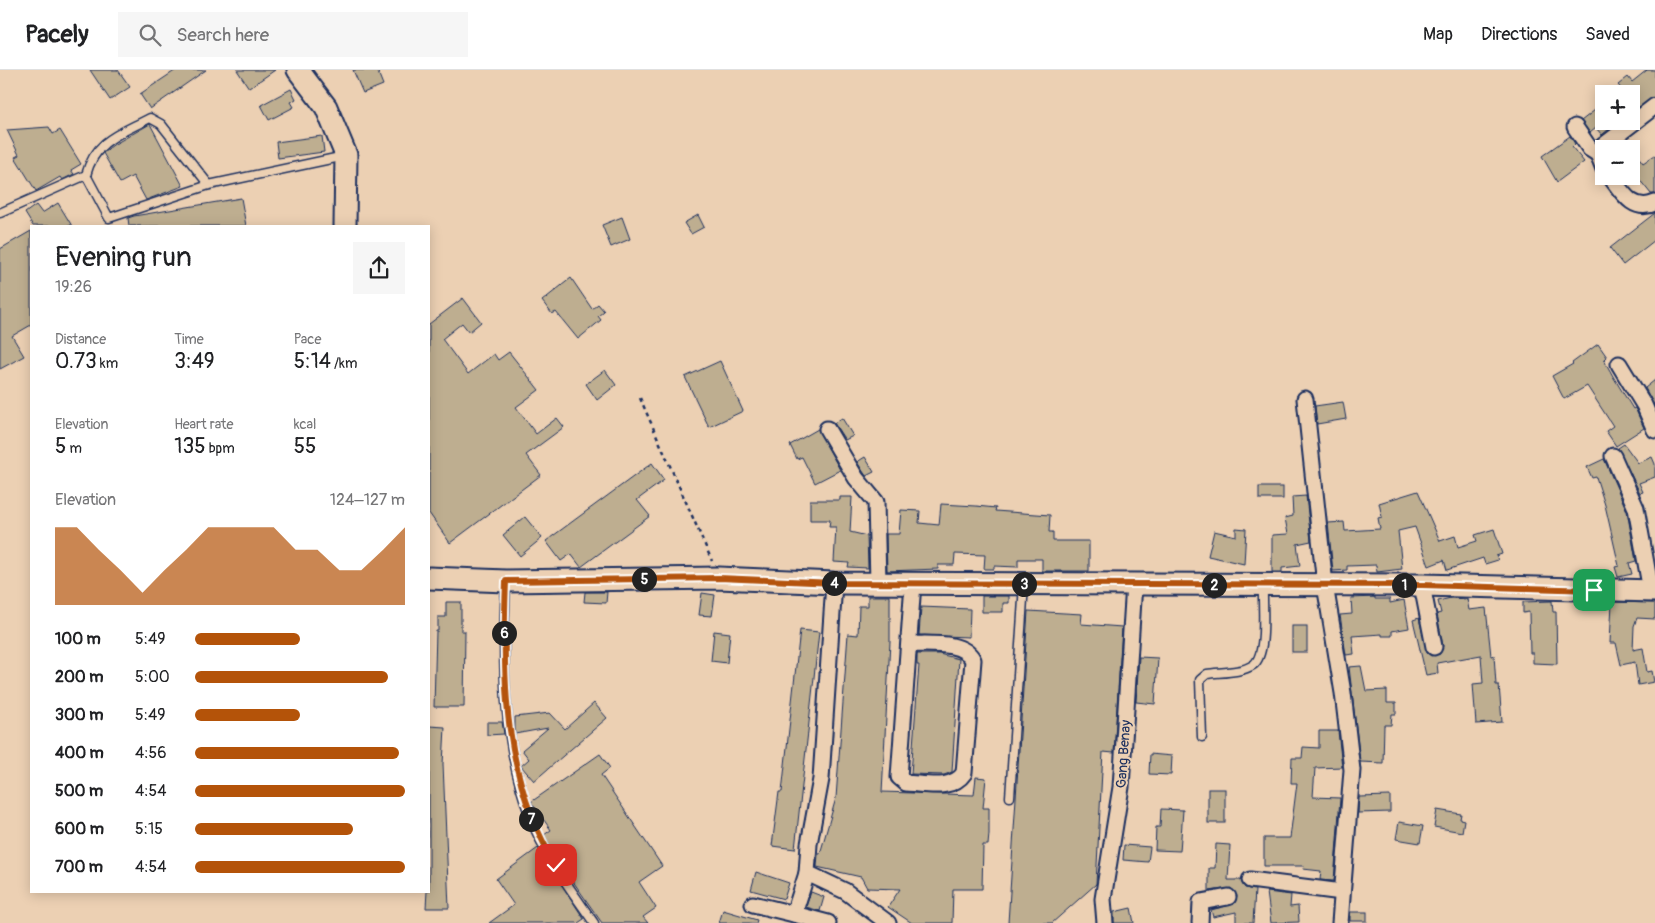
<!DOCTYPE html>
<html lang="en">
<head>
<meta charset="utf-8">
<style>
  body { margin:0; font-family:Pangolin,sans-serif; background:#f6f6f6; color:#202124; height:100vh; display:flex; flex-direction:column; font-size:19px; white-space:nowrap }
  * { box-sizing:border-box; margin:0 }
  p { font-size:16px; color:#757577 }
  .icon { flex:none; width:28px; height:28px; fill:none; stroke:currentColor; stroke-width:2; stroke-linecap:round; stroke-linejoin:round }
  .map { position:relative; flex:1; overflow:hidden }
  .sheet { position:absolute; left:30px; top:155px; width:400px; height:668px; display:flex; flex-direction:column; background:#fff; border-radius:0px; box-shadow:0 2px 12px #0003 }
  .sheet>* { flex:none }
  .buttons { position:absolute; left:1595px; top:15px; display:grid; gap:10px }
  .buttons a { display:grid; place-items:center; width:45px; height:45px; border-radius:0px; background:#fff; box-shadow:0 2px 12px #0003; font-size:25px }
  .pin { position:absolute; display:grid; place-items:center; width:42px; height:42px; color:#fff; margin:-21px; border-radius:10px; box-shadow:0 2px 8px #0006 }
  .km { position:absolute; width:25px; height:25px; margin:-12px; border-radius:50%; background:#222; color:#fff; font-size:14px; line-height:25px; text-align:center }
  .round { display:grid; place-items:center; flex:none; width:52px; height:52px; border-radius:0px; background:#f6f6f6 }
  .headline { display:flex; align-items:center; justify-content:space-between; height:85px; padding:0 25px }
  h1 { font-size:28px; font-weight:600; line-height:38px }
  .metrics { display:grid; grid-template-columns:repeat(3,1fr); gap:8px; height:85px; padding:5px 25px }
  .metrics div { display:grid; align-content:center }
  .metrics b { font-size:21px; font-weight:600 }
  .metrics small { font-size:14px; font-weight:400 }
  .metrics p { font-size:14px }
  .chart { height:140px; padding:10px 25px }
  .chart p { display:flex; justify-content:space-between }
  .chart svg { width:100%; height:90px; margin-top:5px; fill:#b45309; opacity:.7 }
  ul { padding:0 25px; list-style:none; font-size:16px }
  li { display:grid; grid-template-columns:80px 60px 1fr; align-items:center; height:38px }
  li i { height:12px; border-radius:6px; background:#b45309 }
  header { display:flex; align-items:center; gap:30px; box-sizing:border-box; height:70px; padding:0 25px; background:#fff; border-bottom:1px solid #e0e0e0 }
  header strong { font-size:24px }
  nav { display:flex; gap:28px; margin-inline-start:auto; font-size:18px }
  .search { width:350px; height:45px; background:#f6f6f6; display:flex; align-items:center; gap:12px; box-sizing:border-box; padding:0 18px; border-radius:0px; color:#757577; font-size:19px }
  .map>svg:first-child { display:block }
  .building { fill:#beae90; stroke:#1b2f5e }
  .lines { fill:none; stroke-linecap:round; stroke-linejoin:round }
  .lane-casing { stroke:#1b2f5e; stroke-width:11 }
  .street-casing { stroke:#1b2f5e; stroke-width:19 }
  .secondary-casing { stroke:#1b2f5e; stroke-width:25 }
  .path { stroke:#1b2f5e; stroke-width:2.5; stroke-dasharray:4 4; stroke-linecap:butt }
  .lane { stroke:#ecd0b3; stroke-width:8 }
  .street { stroke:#ecd0b3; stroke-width:15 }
  .secondary { stroke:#ecd0b3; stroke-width:21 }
  .route-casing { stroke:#fff; stroke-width:10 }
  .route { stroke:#b45309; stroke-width:6 }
  .labels { text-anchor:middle; stroke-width:4; stroke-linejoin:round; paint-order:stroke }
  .street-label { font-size:14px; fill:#1b2f5e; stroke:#ecd0b3 }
</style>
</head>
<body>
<header>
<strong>Pacely</strong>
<div class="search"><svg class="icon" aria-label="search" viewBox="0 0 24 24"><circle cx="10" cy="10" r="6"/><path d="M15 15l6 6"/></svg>Search here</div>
<nav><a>Map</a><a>Directions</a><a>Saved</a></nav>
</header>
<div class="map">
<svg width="1655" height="853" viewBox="0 0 1655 853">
  <rect width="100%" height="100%" fill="#ecd0b3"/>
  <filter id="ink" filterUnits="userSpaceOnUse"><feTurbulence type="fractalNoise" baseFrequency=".02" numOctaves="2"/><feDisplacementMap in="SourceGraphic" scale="10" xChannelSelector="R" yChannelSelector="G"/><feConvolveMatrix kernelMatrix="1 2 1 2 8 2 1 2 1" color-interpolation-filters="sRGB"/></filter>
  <g filter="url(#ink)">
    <g class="building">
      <polygon points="90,0 118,0 130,17 110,30"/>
      <polygon points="176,0 206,0 150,39 140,24"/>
      <polygon points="237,0 275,0 249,18"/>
      <polygon points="353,0 377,0 383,15 363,23"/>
      <polygon points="1647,0 1655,0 1655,27 1631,42 1631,24 1626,24 1618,15 1628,7 1632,12"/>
      <polygon points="291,19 296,29 291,32 294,37 269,50 261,35"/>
      <polygon points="1604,33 1604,51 1610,58 1602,65 1596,58 1590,63 1581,51"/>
      <polygon points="150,54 183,116 146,130 133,106 120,113 103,83 113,75"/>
      <polygon points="49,57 53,64 60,60 81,94 71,100 74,104 62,110 60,107 36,121 15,87 19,85 7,60"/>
      <polygon points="322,66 324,82 278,88 276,72"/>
      <polygon points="1570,66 1575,74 1572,77 1584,92 1557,112 1542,86"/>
      <polygon points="1631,77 1643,93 1655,85 1655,124 1651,124 1631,99"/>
      <polygon points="241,128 246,156 129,156 128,148 134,146"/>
      <polygon points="58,133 72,156 33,156 25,143 36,135 42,143"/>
      <polygon points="1655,143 1655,170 1623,195 1610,178"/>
      <polygon points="698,145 704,157 691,164 684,153"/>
      <polygon points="622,147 630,169 611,177 602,155"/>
      <polygon points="31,161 31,255 12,266 24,286 0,299 0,179"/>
      <polygon points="571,208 592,239 598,234 604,241 598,246 601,250 578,269 556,242 552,244 542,231"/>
      <polygon points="463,228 481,252 469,262 462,253 442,269 468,304 494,284 498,290 509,282 539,320 516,337 536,364 557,348 564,357 526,385 541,405 450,473 429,443 429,254"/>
      <polygon points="1598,274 1607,287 1604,290 1614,308 1633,339 1635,338 1644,358 1616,376 1606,361 1613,356 1587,316 1564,329 1552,306 1573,294 1572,293"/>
      <polygon points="720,291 743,341 709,357 685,307"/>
      <polygon points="605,300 616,315 597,330 586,314"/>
      <polygon points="1655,310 1655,337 1645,318"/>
      <polygon points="1343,332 1346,349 1317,354 1315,336"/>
      <polygon points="842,348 853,366 845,370 834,353"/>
      <polygon points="818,359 840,400 815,413 802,387 797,389 790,375"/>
      <polygon points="1624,374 1638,393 1652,387 1655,394 1655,407 1639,413 1643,422 1640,423 1618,378"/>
      <polygon points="865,387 874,402 866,406 857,392"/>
      <polygon points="1604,389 1627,441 1636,491 1629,493 1632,504 1618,507 1615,497 1619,496 1605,435 1596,407 1592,408 1587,397"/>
      <polygon points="652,393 664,410 637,430 650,446 581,497 571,484 561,491 546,471"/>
      <rect x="1259" y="417" width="24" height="12"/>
      <polygon points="1418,421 1440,471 1455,466 1458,477 1477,471 1475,465 1494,459 1502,484 1496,486 1498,490 1485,494 1483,488 1447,500 1444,490 1429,496 1415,457 1398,461 1402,499 1377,502 1376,495 1347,496 1347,500 1333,501 1328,453 1344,452 1345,461 1380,459 1378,448 1382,447 1379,433"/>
      <polygon points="1306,426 1311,471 1297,474 1300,496 1282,498 1282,502 1272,502 1272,465 1288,464 1285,448 1293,446 1292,427"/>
      <polygon points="840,427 852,427 850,462 867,466 868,498 848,497 849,493 834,492 836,457 829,457 830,450 810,450 810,430 840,430"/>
      <polygon points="941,434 976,436 996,438 995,441 1050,445 1049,462 1053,462 1053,471 1089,471 1089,501 1042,501 1042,489 1018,489 1018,497 994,496 994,499 984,499 985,485 955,484 954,495 938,495 938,499 887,501 886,464 899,464 901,440 920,441 919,453 939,455"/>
      <polygon points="525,447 542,468 520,486 503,465"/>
      <polygon points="1236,458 1246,459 1244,494 1208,486 1214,461 1236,466"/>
      <polygon points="585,522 607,522 606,533 584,532"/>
      <polygon points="702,523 715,525 712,546 699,545"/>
      <polygon points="868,526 890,526 890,572 882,722 974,725 976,707 986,708 983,738 989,738 989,764 988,775 983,775 982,819 953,819 952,853 912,853 888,837 900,819 867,818 861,807 817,797 818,784 820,784 836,728 848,564 858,565 859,536 868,536"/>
      <polygon points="982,526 1009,526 1009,533 1003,533 1003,542 982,542"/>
      <polygon points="1375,527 1375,529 1390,529 1390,533 1404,530 1409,558 1392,561 1392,566 1382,566 1382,564 1352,566 1354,584 1346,585 1340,545 1352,544 1351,528"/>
      <polygon points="1451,528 1467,529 1469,540 1486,538 1491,586 1494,585 1496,615 1499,615 1502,652 1476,654 1473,614 1483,613 1481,585 1437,593 1438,603 1426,605 1413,550 1419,548 1427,583 1431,586 1440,584 1443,576 1437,544 1441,543 1438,531"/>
      <polygon points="1552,531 1553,542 1556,542 1557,594 1533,593 1533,583 1530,583 1529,542 1523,543 1523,532"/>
      <polygon points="446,532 461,532 461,561 465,561 464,637 434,637 436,561 438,561 438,547 446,547"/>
      <polygon points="1612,532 1655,533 1655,549 1637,548 1634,556 1633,580 1643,578 1647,602 1652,601 1654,612 1638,615 1635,592 1621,595 1616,573 1610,573"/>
      <polygon points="921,537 970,539 969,567 919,565"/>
      <polygon points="1028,541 1082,544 1081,554 1122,557 1114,683 1103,682 1096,814 1052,853 1008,853"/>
      <rect x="1292" y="556" width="15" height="26"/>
      <polygon points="800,560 819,562 795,779 772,776 779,722 782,722"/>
      <polygon points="714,561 730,563 727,593 711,591"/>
      <polygon points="917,584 939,584 959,589 952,702 944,705 911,704 919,595 917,595"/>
      <polygon points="1139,587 1158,588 1155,634 1136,632"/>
      <polygon points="1361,596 1366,621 1387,620 1387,633 1396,633 1396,644 1392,644 1391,655 1384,655 1383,693 1360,692 1349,597"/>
      <polygon points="594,633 607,648 534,711 521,696 529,689 522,680 548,658 515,664 515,647 550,643 565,659"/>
      <polygon points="487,652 502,652 504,664 487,665"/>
      <polygon points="429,656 445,657 443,694 449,838 426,838 427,821 429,821"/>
      <polygon points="1319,661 1338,661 1342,697 1315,698 1313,727 1340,728 1334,811 1320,810 1321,801 1303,799 1304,796 1264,796 1264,768 1290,768 1297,713 1291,713 1292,688 1302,688 1303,677 1319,678"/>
      <polygon points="600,684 610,698 601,705 662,796 639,812 656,838 643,847 648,853 602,853 556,787 544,765 551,760 531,732"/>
      <polygon points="1150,684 1172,686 1171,705 1149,704"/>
      <rect x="1208" y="719" width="17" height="34"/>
      <polygon points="1390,726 1390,742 1358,743 1359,727"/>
      <polygon points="1161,739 1183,740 1180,781 1155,780 1156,757 1160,757"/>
      <polygon points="1437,740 1461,744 1460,749 1464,750 1462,762 1434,757"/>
      <polygon points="1399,752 1423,756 1420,773 1396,769"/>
      <polygon points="1216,774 1230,775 1228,810 1241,810 1245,818 1255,820 1253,853 1236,853 1236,842 1213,847 1211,840 1234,834 1237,826 1231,818 1209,821 1209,798 1215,798"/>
      <polygon points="1124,775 1150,777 1148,792 1123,790"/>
      <polygon points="538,778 584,849 578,853 489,853 514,835 496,809"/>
      <polygon points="756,802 789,813 784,829 751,820"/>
      <polygon points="811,822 824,827 820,841 806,837"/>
      <polygon points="1267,822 1291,825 1290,837 1298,836 1299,852 1271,853"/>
      <polygon points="1131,838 1134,853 1114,853 1114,842"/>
      <polygon points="723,840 757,850 756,853 719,853"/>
      <rect x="1350" y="842" width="17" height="9"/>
    </g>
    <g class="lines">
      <g class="lane-casing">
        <g id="lane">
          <path d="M86 105C96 69 120 64 150 48L161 54 209 115"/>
          <polyline points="0,143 86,105 109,148 209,115 345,86"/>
          <path d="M506 513C502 593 502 674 531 749 545 786 572 821 594 853"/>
          <path d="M1202 667 1200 610 1207 604C1221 602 1241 603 1253 595 1268 585 1262 534 1263 516"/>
          <polyline points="1010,727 1024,514"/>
        </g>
      </g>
      <g class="street-casing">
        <g id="street">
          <polyline points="1575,57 1590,79 1598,84"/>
          <polyline points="1604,99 1598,84 1603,76 1655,36"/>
          <path d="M1610 106C1622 122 1633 143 1655 133"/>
          <polyline points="1619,294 1644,335 1655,360"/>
          <polyline points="1305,329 1325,515 1343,623 1352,700 1340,853"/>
          <polyline points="827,359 856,408 876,432 878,512"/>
          <polyline points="1613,386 1636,438 1651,521"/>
          <polyline points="834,513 821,709 809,774 807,803 845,821 888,853"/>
          <polyline points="1422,515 1434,577"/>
          <path d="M909 574C929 575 963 570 973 590L964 703C952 721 926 714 906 713L899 707 913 513"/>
          <polyline points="807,803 794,844 828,853"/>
          <polyline points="1250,810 1342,822"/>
          <polyline points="753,834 794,844"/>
          <polyline points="1105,853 1103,829 1121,717 1134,514"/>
          <polyline points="1200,853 1201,832 1228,827"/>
        </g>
      </g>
      <g class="secondary-casing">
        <g id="secondary">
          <polyline points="298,0 326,37 346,85 345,156"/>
          <polyline points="429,508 506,511 719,508 834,513 1422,515 1655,521"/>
        </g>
      </g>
      <polyline class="path" points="640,328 712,491"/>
      <use href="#lane" class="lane"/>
      <use href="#street" class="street"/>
      <use href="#secondary" class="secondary"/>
    </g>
  </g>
  <g class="lines" filter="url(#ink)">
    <g class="route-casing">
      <path id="route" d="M556 795C503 709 502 609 506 511L719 508 834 513 1422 515 1594 520"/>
    </g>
    <use href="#route" class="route"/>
  </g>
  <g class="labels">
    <g class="street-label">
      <text transform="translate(1123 684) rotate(-86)" y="5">Gang Benay</text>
    </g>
  </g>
</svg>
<div class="buttons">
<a>+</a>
<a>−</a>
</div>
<div class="pin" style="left:1594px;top:520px;background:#1e9e55"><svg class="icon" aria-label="arrive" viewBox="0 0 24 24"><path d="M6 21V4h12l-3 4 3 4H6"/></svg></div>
<div class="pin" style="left:556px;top:795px;background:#d93025"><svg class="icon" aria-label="check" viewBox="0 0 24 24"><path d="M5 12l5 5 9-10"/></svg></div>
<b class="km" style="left:1404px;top:515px">1</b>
<b class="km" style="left:1214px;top:515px">2</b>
<b class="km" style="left:1024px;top:514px">3</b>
<b class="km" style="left:834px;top:513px">4</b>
<b class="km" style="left:644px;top:509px">5</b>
<b class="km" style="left:504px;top:563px">6</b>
<b class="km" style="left:531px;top:749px">7</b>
<section class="sheet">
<div class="headline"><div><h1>Evening run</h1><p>19:26</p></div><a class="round"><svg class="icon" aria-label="share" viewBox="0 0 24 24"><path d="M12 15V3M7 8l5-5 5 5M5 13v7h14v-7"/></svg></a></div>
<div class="metrics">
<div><p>Distance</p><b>0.73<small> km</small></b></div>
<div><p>Time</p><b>3:49</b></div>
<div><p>Pace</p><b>5:14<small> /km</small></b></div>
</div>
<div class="metrics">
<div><p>Elevation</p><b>5<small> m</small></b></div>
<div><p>Heart rate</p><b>135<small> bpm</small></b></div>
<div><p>kcal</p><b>55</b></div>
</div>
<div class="chart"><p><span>Elevation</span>124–127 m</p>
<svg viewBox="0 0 160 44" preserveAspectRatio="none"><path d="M0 44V6L10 6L20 17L30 27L40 38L50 27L60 17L70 6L80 6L90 6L100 6L110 17L120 17L130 27L140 27L150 17L160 6V44z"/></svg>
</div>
<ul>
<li><b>100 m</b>5:49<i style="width:50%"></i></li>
<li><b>200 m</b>5:00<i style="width:92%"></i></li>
<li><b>300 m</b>5:49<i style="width:50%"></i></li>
<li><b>400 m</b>4:56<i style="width:97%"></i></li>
<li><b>500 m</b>4:54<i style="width:100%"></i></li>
<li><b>600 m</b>5:15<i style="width:75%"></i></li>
<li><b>700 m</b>4:54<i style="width:100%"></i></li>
</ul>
</section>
</div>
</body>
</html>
